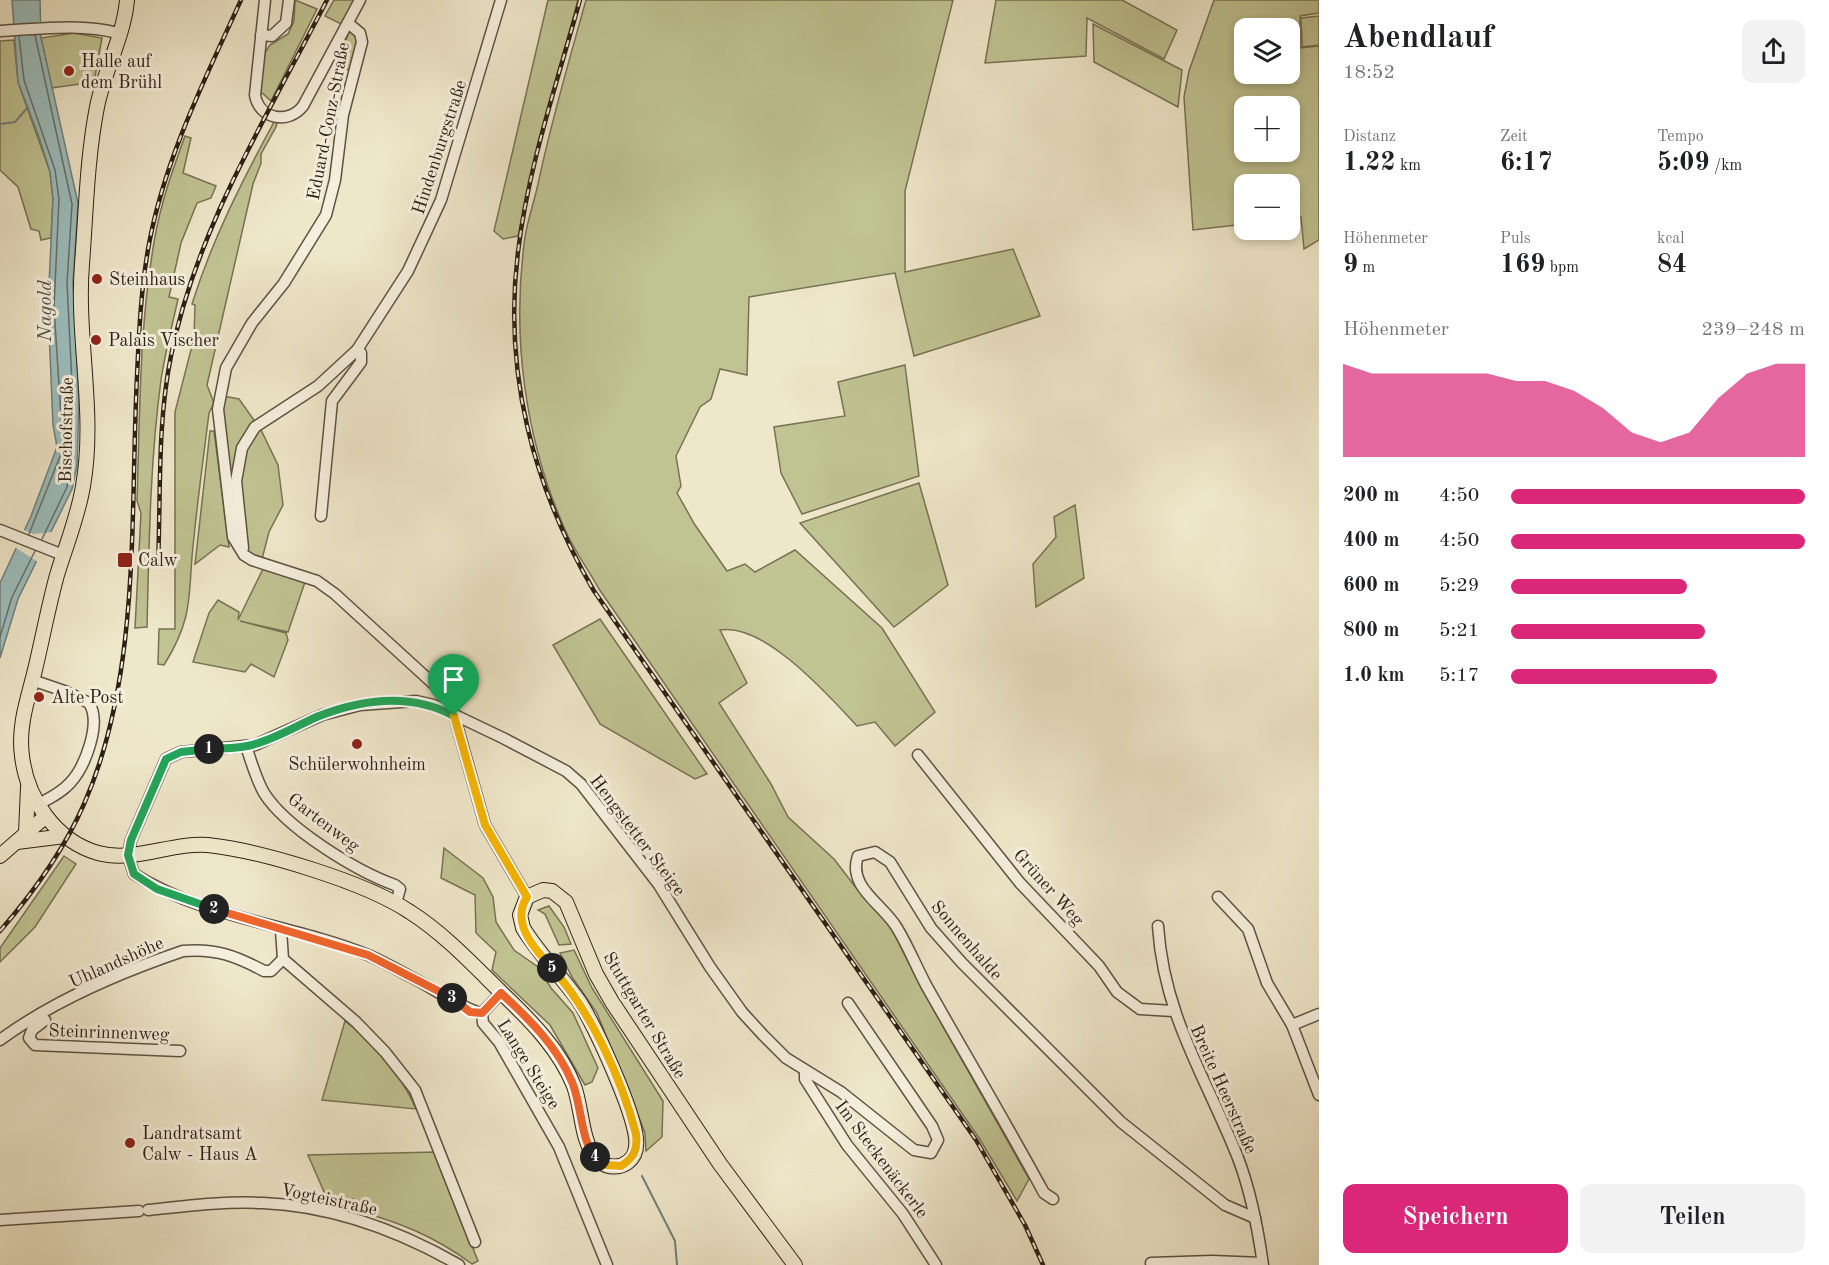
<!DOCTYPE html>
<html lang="de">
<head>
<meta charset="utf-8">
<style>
  body { margin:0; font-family:"Old Standard TT",serif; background:#f2f2f2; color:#202124; height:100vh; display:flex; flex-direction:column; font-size:22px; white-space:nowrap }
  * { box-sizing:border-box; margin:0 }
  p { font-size:20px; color:#757577 }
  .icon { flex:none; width:33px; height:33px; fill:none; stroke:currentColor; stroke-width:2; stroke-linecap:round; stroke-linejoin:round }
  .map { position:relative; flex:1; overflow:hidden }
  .side { display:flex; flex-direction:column; background:#fff; width:510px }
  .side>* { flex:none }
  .controls { position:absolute; left:1234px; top:18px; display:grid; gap:12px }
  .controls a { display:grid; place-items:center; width:66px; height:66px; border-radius:12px; background:#fff; box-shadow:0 3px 9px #0003; font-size:30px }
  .pin { position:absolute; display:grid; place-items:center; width:51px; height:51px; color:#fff; margin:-62px -26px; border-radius:50% 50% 50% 0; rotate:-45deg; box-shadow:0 0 6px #0007 }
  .pin .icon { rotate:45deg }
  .km { position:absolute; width:30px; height:30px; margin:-15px; border-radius:50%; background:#222; color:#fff; font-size:16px; line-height:30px; text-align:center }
  .round { display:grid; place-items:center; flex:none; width:63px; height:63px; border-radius:12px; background:#f2f2f2 }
  .summary { display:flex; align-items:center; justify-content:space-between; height:102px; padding:0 24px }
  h1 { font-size:33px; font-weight:800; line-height:45px }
  .metrics { display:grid; grid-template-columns:repeat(3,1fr); gap:9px; height:102px; padding:6px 24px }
  .metrics div { display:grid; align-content:center }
  .metrics b { font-size:26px; font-weight:800 }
  .metrics small { font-size:16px; font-weight:400 }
  .metrics p { font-size:16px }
  .chart { height:168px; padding:12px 24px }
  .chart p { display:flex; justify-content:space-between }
  .chart svg { width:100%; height:108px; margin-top:6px; fill:#db2777; opacity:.7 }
  .cta { display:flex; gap:12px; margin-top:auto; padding:12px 24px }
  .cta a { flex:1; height:69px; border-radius:12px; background:#db2777; color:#fff; font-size:24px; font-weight:800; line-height:69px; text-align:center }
  .cta a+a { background:#f2f2f2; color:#202124 }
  ul { padding:0 24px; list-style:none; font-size:20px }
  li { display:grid; grid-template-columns:96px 72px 1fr; align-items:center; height:45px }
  li i { height:15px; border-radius:8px; background:#db2777 }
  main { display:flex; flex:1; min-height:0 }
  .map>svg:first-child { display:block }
  .green { fill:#c0c392; stroke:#777254; stroke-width:1.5; fill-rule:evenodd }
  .water { fill:#9cbebe; stroke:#707f7a; stroke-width:1.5 }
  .pier { fill:#efe7ca }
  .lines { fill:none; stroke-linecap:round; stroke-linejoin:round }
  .shore { stroke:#656f6a; stroke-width:1.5 }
  .stream { stroke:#707f7a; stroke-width:2 }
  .minor-casing { stroke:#5e5242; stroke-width:13 }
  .major-casing { stroke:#2e2015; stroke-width:16 }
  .minor { stroke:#f5efdd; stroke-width:10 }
  .major { stroke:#efe7ca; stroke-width:14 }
  .rail-casing { stroke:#2e2015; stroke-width:4.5 }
  .rail { stroke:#f5efdd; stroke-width:2; stroke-dasharray:7; stroke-linecap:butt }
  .split-1-casing { stroke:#fff; stroke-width:12 }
  .split-2-casing { stroke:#fff; stroke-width:12 }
  .split-3-casing { stroke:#fff; stroke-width:12 }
  .split-4-casing { stroke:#fff; stroke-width:12 }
  .split-5-casing { stroke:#fff; stroke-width:12 }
  .split-6-casing { stroke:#fff; stroke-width:12 }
  .split-1 { stroke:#22a559; stroke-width:8 }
  .split-2 { stroke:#22a559; stroke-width:8 }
  .split-3 { stroke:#f0652b; stroke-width:8 }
  .split-4 { stroke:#f0652b; stroke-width:8 }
  .split-5 { stroke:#f5b400; stroke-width:8 }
  .split-6 { stroke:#f5b400; stroke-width:8 }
  .poi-dot { fill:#8f2418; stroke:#f5efdd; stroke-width:2 }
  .labels { text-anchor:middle; stroke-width:6; stroke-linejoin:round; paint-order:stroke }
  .poi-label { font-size:18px; fill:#2e2015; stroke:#f5efdd; text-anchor:start }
  .street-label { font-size:18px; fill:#2e2015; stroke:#f5efdd }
  .water-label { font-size:20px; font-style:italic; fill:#4f4f48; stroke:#f5efdd }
</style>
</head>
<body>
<main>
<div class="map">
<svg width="1319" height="1265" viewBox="0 0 1319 1265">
  <rect width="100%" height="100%" fill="#efe7ca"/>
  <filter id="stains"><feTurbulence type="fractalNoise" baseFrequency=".00333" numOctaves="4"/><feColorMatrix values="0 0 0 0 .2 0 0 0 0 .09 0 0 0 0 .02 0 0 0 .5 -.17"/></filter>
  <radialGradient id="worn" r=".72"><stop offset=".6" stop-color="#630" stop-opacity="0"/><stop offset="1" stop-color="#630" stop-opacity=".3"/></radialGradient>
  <g class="green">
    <polygon points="295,0 317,9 271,101 260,91 264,54 270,45 288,34 294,21"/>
    <polygon points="334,0 355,0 343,25 325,16"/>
    <polygon points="548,0 578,0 543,126 518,236 503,239 494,231"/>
    <path d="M586 0H953L905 191V272L1013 249 1040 316 914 356 895 273 749 297 747 375 720 369 711 399 700 407 676 456 681 486 677 493 695 525 727 571 745 564 755 572 795 550 882 628 935 712 895 746 875 722 857 726C829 696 764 622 720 630L747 683 719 703 771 784 788 817 834 859 860 893 891 927 919 984 1029 1179 1017 1201 979 1138 599 589C589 571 576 553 567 534 525 442 511 337 525 237 528 219 534 202 538 184 551 122 569 61 586 0Z"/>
    <polygon points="996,0 1122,0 1177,30 1164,59 1087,18 1086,56 985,63"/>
    <path d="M1214 0H1319V13L1300 16V48L1319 46V240L1304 249 1301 217 1290 218V184H1245V224L1193 230 1184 97 1189 71ZM1245 28H1290V74H1245ZM1245 106H1290V152H1245Z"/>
    <polygon points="1319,16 1319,45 1302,47 1301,18"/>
    <polygon points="1093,24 1182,70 1178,107 1094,62"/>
    <polygon points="349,32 355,34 359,43 352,71 336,65"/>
    <polygon points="74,33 102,38 94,82 52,88 41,38"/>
    <polygon points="14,40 18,82 50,172 53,199 51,238 41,240 39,231 31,229 18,187 0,170 0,41"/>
    <path d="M274 122 277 123 276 127 261 154V163L253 184 207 385 214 403 209 413C204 454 198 496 194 537 187 593 196 614 164 665L158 664 159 629H175V412L194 338 195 305 192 304C212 240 242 181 274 122Z"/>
    <path d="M185 136 191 138 183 173 216 186 211 198 197 203 181 243 169 297 178 299C172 326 165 353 161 380 150 462 149 545 147 627L135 628 141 513 137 501C140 413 139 324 155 237 161 202 173 169 185 136Z"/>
    <polygon points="905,365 919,476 802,514 781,473 774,427 845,416 838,382"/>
    <path d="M223 396 239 399 261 430 278 465 283 505 269 532 262 559 247 554C236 506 216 444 223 396Z"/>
    <polygon points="210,431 214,431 229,547 220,545 195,564"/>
    <polygon points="919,483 948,585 894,627 800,523"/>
    <polygon points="1075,505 1084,578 1036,607 1033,564 1056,537 1054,517"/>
    <polygon points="263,569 305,582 288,632 240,621 286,633 288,640 274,677 251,664 245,672 193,662 209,613 218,600 239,612 238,620"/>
    <polygon points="600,619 707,774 695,779 600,724 553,645"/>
    <polygon points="444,848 483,878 493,897 496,922 514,950 538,967 551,988 573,1013 598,1068 592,1082 585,1085 550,1025 492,970 496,952 476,933 475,895 441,878"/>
    <polygon points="64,856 76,864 35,927 0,962 0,948"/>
    <polygon points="549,906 564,927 571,944 559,945 545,914 538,910"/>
    <polygon points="574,950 592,988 663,1101 662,1137 646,1151 645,1133 597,1013 572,977 560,953"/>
    <path d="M345 1021C374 1042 402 1076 416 1109L322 1100Z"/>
    <path d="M435 1152 478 1261 472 1264C433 1235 398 1222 352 1209L353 1199 325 1194 308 1155Z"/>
  </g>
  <polygon class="water" points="12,0 40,0 41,38 78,203 73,283 79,403 77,466 72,489 18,599 0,658 0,583 31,516 57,447 53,425 48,307 53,199 50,172 39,137 18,82"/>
  <polygon class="pier" points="22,529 33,534 53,532 38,562 13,546"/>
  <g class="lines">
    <g class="shore">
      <polyline points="35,35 72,204 67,283 73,403 71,465 67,487 42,539"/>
      <polyline points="19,37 24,80 55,170 59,199 54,307 63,449 29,534"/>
      <polyline points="0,637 12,597 35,551"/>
    </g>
    <g class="stream">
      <polyline points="0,124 15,122 28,107"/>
      <polyline points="642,1176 675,1241 677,1265"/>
    </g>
    <g class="minor-casing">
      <g id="minor">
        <path d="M265 0 255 95C259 119 288 125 303 106L360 0"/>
        <polyline points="348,23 360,33 362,42 343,115 335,180 326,215 284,283 252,323 226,368 218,409 233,537 244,555 252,560 317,581 335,594 439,689 451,704 485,825 527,897"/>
        <path d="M0 31C38 29 81 23 118 33"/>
        <polyline points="261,35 272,36 286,23 289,0"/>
        <polyline points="321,516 332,401 361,362 361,353 357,350"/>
        <polyline points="0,530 63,555"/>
        <polyline points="243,548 236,481 242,448 255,427 318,386 357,350 408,271 441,200 501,0"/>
        <path d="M32 680 67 692 89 703C102 723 85 767 70 783 61 793 50 798 39 804"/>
        <path d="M246 746C251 761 256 779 264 793 286 828 356 871 395 885L400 889 396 903"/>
        <polyline points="918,755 1020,883 1099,966 1117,992 1140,1009 1173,1011"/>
        <polyline points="1218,897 1248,929 1267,983 1292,1025 1319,1095"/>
        <path d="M1158 926C1164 1017 1206 1077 1238 1158 1251 1192 1258 1229 1263 1265"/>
        <polyline points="281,930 283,959 356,1022 385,1052 415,1090 475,1242"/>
        <polyline points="501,993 482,1013 483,1023 499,1042 559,1147 607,1265"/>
        <path d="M482 1013C466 1011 428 985 409 976 396 969 382 961 368 955 292 924 205 919 134 874L128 855 131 840 166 759 181 752 255 745 322 715 360 705 416 701 434 705 503 738 566 771 581 784 659 885 710 967 742 1012 763 1035 786 1058 841 1092 914 1150 931 1153 938 1140 932 1126 848 1003"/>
        <polyline points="45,1020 32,1030 29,1038 35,1045 180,1051"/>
        <polyline points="1292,1025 1319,1014"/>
        <path d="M0 1040C53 1001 121 972 183 951 215 948 236 956 264 971H271L283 959"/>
        <polyline points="805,1071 805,1079 847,1145 903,1214 936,1265"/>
        <path d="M1053 1199 1044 1193C1006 1123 965 1054 926 985 916 966 908 946 897 928 883 904 847 887 858 856L875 852 890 862 931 928 962 963 1121 1122 1225 1205 1255 1218"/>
        <path d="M148 1210C186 1206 225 1201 263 1203 334 1206 398 1230 459 1265"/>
        <polyline points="0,1220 139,1211"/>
        <polyline points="1151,1263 1212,1261 1262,1263"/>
      </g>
    </g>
    <g class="major-casing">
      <g id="major">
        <path d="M127 0C124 36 104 71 97 107 87 158 86 212 82 264 76 337 96 413 83 486 78 517 66 545 57 575 48 608 42 641 34 674 27 701 18 728 22 756 27 799 56 841 98 853 134 863 172 842 208 845 262 851 365 882 410 912 445 934 477 969 507 998 534 1024 560 1051 574 1086 582 1108 581 1139 595 1157 603 1167 617 1170 628 1162 636 1156 637 1147 636 1138 633 1109 595 1026 579 1001 561 976 539 954 523 928L520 915 527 897 543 890 552 891 566 902 596 974 612 1002 720 1164 795 1265"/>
        <polyline points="26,833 28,787"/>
        <polyline points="17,842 65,836"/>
        <polyline points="0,856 46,816"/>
      </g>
    </g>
    <use href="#minor" class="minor"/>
    <use href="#major" class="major"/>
    <g class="rail-casing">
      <g id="rail">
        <path d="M580 0C557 83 528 167 518 252 503 372 533 487 594 591L976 1140 1025 1225 1043 1265"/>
        <path d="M158 564C161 495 157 425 171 356 196 229 268 115 327 0"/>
        <path d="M0 931C33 893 64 850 84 804 141 675 130 515 137 376 139 332 141 287 149 244 165 158 205 79 241 0"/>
      </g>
    </g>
    <use href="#rail" class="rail"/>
  </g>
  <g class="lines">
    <g class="split-1-casing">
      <path id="split-1" d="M209 749C224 748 241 749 255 744 277 738 298 725 319 716 363 699 412 693 454 716"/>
    </g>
    <g class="split-2-casing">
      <polyline id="split-2" points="209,749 181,752 166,759 131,840 128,855 134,874 157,889 214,909"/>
    </g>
    <g class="split-3-casing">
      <polyline id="split-3" points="214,909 368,955 452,998"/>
    </g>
    <g class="split-4-casing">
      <path id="split-4" d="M452 998 470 1012 482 1013 501 993C529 1019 557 1046 572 1082 582 1105 580 1138 595 1157"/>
    </g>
    <g class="split-5-casing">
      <path id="split-5" d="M552 968C591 1012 621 1077 636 1134 638 1149 634 1158 621 1166L606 1165 595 1157"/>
    </g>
    <g class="split-6-casing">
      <path id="split-6" d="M454 716 485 825 527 897C510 923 535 949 552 968"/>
    </g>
    <use href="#split-1" class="split-1"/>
    <use href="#split-2" class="split-2"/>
    <use href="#split-3" class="split-3"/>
    <use href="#split-4" class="split-4"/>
    <use href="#split-5" class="split-5"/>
    <use href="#split-6" class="split-6"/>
  </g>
  <g class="poi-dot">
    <circle cx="69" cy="71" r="6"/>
    <circle cx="97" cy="279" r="6"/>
    <circle cx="96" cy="340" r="6"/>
    <rect x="117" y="552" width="16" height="16" rx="3"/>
    <circle cx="39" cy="697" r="6"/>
    <circle cx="357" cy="744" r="6"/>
    <circle cx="130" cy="1143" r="6"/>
  </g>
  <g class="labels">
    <g class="poi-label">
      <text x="81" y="67">Halle auf<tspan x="81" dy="21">dem Brühl</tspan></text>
      <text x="109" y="285">Steinhaus</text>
      <text x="108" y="346">Palais Vischer</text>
      <text x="138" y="566">Calw</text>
      <text x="51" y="703">Alte Post</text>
      <text x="357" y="770" text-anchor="middle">Schülerwohnheim</text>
      <text x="142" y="1139">Landratsamt<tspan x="142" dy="21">Calw - Haus A</tspan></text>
    </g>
    <g class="street-label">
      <text transform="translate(328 121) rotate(-79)" y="6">Eduard-Conz-Straße</text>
      <text transform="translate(439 147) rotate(-72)" y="6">Hindenburgstraße</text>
      <text transform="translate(66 430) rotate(-89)" y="6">Bischofstraße</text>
      <text transform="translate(324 822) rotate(37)" y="6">Gartenweg</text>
      <text transform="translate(638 835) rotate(53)" y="6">Hengstetter Steige</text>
      <text transform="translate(1049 887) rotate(48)" y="6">Grüner Weg</text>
      <text transform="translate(967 940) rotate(49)" y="6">Sonnenhalde</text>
      <text transform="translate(116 962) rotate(-24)" y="6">Uhlandshöhe</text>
      <text transform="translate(645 1015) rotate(59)" y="6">Stuttgarter Straße</text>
      <text transform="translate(109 1032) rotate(2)" y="6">Steinrinnenweg</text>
      <text transform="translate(529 1064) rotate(58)" y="6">Lange Steige</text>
      <text transform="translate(1224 1089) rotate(66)" y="6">Breite Heerstraße</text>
      <text transform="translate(882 1159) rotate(53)" y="6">Im Steckenäckerle</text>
      <text transform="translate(329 1199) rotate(12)" y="6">Vogteistraße</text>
    </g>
    <g class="water-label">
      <text transform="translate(44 311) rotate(-90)" y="7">Nagold</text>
    </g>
  </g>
  <rect width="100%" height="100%" filter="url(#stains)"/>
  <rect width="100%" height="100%" fill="url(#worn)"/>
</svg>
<div class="controls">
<a><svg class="icon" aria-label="layers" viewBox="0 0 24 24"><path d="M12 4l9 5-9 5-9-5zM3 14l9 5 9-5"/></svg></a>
<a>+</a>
<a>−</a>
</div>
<div class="pin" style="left:454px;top:716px;background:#1e9e55"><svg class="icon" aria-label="arrive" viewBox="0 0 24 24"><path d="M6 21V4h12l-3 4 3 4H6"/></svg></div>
<b class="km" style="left:209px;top:749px">1</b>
<b class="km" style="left:214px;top:909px">2</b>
<b class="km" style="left:452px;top:998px">3</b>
<b class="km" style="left:595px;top:1157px">4</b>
<b class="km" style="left:552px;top:968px">5</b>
</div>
<section class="side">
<div class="summary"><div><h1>Abendlauf</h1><p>18:52</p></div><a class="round"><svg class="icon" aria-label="share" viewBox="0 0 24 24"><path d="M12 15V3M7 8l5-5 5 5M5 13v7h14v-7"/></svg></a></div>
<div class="metrics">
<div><p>Distanz</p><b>1.22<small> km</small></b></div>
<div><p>Zeit</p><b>6:17</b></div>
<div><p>Tempo</p><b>5:09<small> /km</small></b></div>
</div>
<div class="metrics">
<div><p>Höhenmeter</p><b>9<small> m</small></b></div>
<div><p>Puls</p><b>169<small> bpm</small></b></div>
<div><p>kcal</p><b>84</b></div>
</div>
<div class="chart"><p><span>Höhenmeter</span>239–248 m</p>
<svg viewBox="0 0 160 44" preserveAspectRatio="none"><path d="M0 44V6L10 10L20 10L30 10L40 10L50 10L60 13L70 13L80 17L90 24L100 34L110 38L120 34L130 20L140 10L150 6L160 6V44z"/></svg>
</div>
<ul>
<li><b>200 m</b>4:50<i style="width:100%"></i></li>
<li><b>400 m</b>4:50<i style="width:100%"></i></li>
<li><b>600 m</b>5:29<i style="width:60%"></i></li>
<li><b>800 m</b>5:21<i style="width:66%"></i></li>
<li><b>1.0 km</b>5:17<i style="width:70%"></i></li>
</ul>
<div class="cta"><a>Speichern</a><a>Teilen</a></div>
</section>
</main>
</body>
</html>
